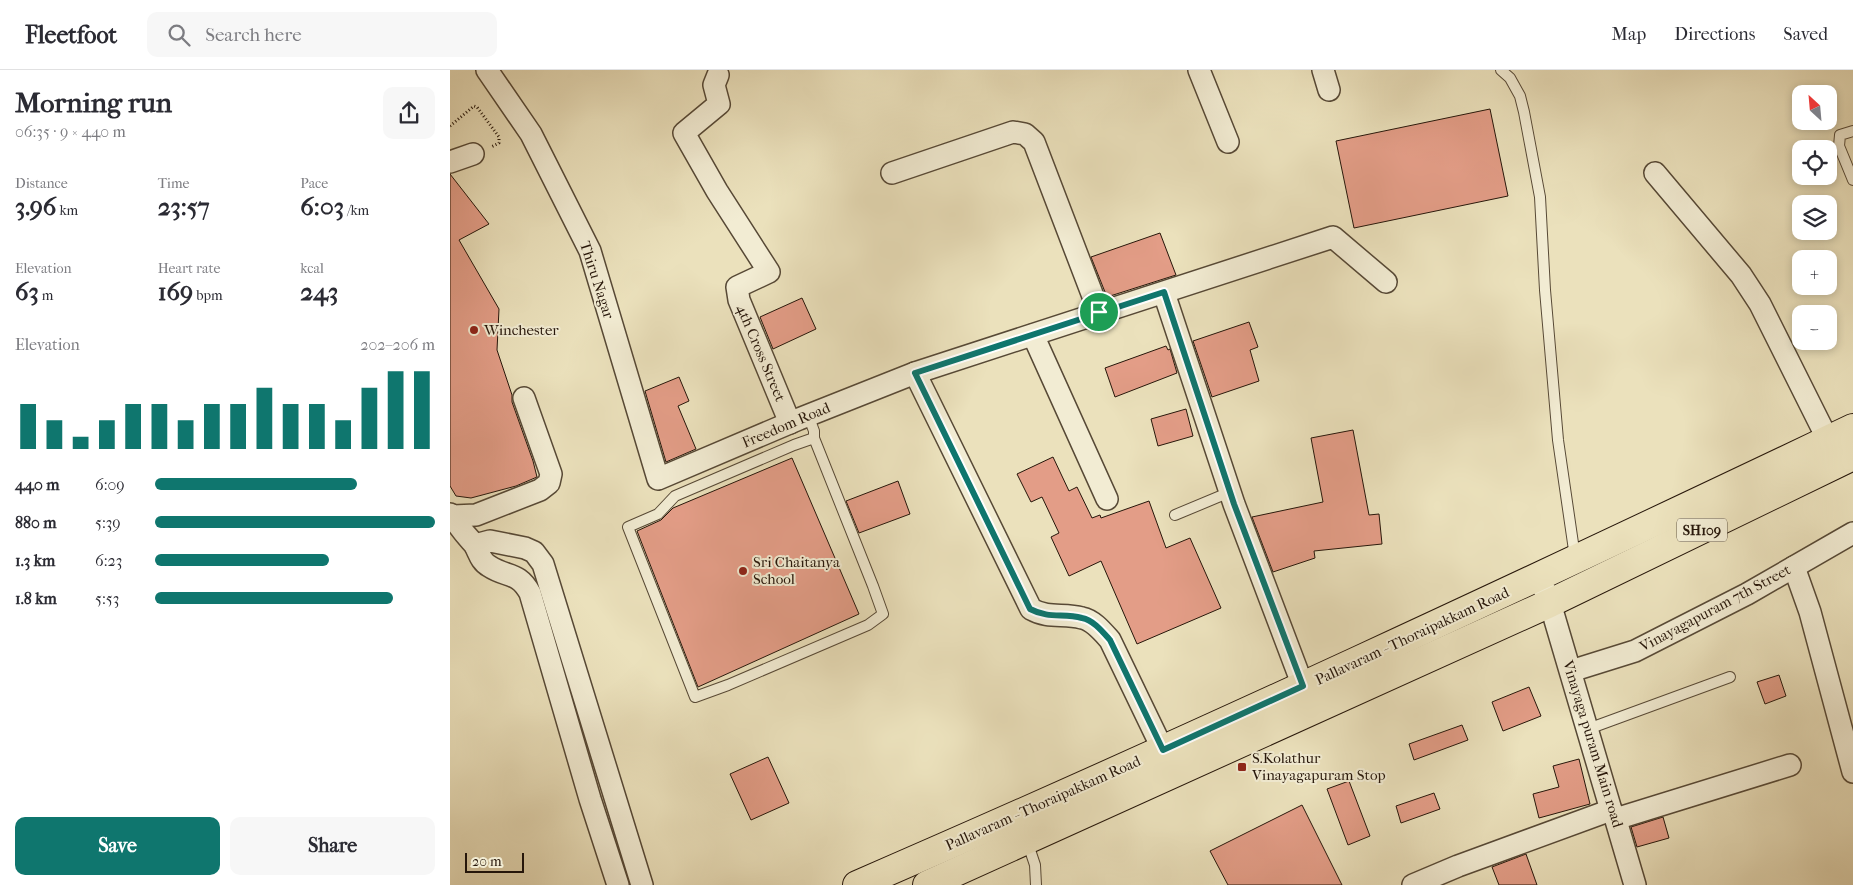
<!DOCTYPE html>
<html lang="en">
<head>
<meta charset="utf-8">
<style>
  body { margin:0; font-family:"IM FELL French Canon",serif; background:#f7f7f7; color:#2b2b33; height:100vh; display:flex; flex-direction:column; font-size:19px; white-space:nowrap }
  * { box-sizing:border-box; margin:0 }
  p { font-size:16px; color:#7c7c81 }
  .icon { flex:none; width:28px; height:28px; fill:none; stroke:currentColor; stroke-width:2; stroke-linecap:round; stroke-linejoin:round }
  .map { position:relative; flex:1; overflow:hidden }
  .drawer { display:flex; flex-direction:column; background:#fff; width:450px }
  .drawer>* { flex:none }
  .needle { width:32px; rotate:334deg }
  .buttons { position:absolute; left:1342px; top:15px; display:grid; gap:10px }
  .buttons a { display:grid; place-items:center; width:45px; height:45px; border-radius:10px; background:#fff; box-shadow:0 2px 8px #0003; font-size:25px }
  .scale { position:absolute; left:15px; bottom:12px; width:59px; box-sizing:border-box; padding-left:5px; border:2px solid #26160a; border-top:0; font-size:14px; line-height:18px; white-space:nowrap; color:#26160a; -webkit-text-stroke:4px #f2ecd3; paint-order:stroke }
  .pin { position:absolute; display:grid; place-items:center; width:42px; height:42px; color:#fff; margin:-21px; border:2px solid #fff; border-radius:50%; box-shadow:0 1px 5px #0007 }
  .round { display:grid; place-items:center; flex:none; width:52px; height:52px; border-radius:10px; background:#f7f7f7 }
  .head { display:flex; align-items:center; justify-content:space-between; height:85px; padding:0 15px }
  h1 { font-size:28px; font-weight:800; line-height:38px }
  .figures { display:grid; grid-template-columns:repeat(3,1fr); gap:8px; height:85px; padding:5px 15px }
  .figures div { display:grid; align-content:center }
  .figures b { font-size:25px; font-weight:800 }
  .figures small { font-size:14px; font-weight:400 }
  .figures p { font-size:14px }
  .chart { height:140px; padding:10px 15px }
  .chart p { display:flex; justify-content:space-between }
  .chart svg { width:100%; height:90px; margin-top:5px; stroke:#0f766e; stroke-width:6 }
  .button { display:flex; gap:10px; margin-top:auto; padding:10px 15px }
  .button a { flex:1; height:58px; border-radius:10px; background:#0f766e; color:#fff; font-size:20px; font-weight:800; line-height:58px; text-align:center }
  .button a+a { background:#f7f7f7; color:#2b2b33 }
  ul { padding:0 15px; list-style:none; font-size:16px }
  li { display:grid; grid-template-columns:80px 60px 1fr; align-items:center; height:38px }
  li i { height:12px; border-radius:6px; background:#0f766e }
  header { display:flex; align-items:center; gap:30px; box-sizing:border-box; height:70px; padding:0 25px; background:#fff; border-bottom:1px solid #e1e1e2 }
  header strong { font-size:24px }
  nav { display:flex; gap:28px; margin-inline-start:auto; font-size:18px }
  .search { width:350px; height:45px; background:#f7f7f7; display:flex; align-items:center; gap:12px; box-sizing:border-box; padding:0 18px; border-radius:10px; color:#7c7c81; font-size:19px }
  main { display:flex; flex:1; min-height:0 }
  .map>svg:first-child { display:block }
  .building { fill:#e39d87; stroke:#26160a }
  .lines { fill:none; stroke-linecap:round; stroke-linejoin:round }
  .lane-casing { stroke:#574936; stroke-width:12 }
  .street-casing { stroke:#574936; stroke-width:24 }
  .primary-casing { stroke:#26160a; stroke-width:30 }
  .path { stroke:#26160a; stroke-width:3; stroke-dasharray:1 2.5; stroke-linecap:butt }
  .lane { stroke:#f2ecd3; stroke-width:10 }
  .street { stroke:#f2ecd3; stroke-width:21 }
  .primary { stroke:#ebe1bc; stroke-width:28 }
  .route-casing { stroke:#fff; stroke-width:10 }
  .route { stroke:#0f766e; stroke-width:6 }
  .poi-dot { fill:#8f2418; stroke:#f2ecd3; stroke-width:2 }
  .labels { text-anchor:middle; stroke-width:4; stroke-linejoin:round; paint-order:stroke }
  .shield { fill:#f2ecd3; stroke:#635646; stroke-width:1 }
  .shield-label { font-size:14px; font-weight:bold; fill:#26160a }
  .street-label { font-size:15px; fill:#26160a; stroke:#f2ecd3 }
  .poi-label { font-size:15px; fill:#26160a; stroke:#f2ecd3; text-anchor:start }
</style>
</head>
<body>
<header>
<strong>Fleetfoot</strong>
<div class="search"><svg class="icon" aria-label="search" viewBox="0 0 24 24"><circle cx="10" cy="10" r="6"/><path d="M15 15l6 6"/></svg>Search here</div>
<nav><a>Map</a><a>Directions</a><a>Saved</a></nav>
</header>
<main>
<section class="drawer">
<div class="head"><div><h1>Morning run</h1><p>06:35 · 9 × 440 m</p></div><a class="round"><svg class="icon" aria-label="share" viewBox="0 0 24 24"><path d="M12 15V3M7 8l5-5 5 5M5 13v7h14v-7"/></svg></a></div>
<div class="figures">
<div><p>Distance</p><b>3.96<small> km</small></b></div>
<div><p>Time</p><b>23:57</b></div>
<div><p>Pace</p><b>6:03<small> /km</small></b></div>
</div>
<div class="figures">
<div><p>Elevation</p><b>63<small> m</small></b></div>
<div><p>Heart rate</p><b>169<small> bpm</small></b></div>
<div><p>kcal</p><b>243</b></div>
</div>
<div class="chart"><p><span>Elevation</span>202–206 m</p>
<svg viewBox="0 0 160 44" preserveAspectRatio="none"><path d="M5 44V22M15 44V30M25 44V38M35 44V30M45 44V22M55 44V22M65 44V30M75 44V22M85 44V22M95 44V14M105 44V22M115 44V22M125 44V30M135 44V14M145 44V6M155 44V6"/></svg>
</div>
<ul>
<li><b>440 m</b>6:09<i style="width:72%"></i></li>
<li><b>880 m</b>5:39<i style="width:100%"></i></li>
<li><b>1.3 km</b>6:23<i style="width:62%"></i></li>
<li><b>1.8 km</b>5:53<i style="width:85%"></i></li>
</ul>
<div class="button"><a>Save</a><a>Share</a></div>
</section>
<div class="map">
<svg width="1403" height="815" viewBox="0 0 1403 815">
  <rect width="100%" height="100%" fill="#ebe1bc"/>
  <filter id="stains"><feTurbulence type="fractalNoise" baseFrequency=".004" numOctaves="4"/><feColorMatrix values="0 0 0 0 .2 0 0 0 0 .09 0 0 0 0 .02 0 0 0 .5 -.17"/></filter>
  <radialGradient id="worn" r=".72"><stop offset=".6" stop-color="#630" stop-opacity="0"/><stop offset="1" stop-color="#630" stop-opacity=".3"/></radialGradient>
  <g class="building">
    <polygon points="1040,39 1058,126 904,158 886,71"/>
    <polygon points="0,104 39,154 9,170 49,239 47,280 62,325 62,332 83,391 87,407 66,416 21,428 6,426 0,416"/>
    <polygon points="710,163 726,205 657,227 641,187"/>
    <polygon points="352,228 366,259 323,279 310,247"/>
    <polygon points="799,252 808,277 800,280 809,311 762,327 743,271"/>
    <polygon points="716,276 718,280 720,279 727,303 665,327 655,298"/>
    <polygon points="229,307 239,331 228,336 246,379 216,392 195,321"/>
    <polygon points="736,339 743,366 708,376 701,349"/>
    <polygon points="903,360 919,445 929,444 932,474 864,481 865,488 823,502 802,447 873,432 861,368"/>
    <polygon points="603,387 619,421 627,417 642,448 650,445 651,448 699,431 716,478 740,468 771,538 687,574 651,491 619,506 601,467 609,463 592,427 581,432 567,404"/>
    <polygon points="342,388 409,544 248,617 187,461 211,450 223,438"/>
    <polygon points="448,411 460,444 409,463 396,431"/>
    <polygon points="1329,605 1336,626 1315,634 1307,612"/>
    <polygon points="1079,617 1091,646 1053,661 1042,632"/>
    <polygon points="1012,655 1018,670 964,690 959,674"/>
    <polygon points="318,687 339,733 301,750 280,704"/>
    <polygon points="1129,689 1140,734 1089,748 1083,724 1109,717 1103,696"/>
    <polygon points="899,711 920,766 898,775 877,719"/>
    <polygon points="984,723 990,739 951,753 946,736"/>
    <polygon points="852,735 892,815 778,815 760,781"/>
    <polygon points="1213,747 1219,768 1187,777 1181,757"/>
    <polygon points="1076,784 1087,815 1049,815 1042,797"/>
  </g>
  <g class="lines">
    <g class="lane-casing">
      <g id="lane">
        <polyline points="1051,0 1060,8 1070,26 1074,42 1090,127 1095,220 1108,370 1125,487"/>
        <polyline points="1403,61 1390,65 1389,76 1403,110"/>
        <polyline points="358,345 364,361 364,368 423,516 433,544 418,555 278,615 245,627 178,457 208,444 225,426 344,375 364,368"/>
        <polyline points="725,445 780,422"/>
        <polyline points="1138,659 1280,607"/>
        <polyline points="577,771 585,795 586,815"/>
      </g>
    </g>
    <g class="street-casing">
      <g id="street">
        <polyline points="37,0 81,64 140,181 208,409 349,349 465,303"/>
        <polyline points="749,0 778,72"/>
        <polyline points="873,0 879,20"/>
        <polyline points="268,5 264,15 269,34 234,63 267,121 319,202 287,217 289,230 340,353"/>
        <polyline points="0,92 23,84"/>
        <polyline points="442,103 563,62 575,64 584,72 649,242"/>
        <polyline points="1205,103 1291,205 1310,234 1378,370"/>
        <polyline points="714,223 784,434 853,616"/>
        <polyline points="583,265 657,429"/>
        <polyline points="0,444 3,446 26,445 90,420 99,413 101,404 74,328"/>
        <path d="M3 446C8 457 16 465 24 474 29 482 30 491 39 496 57 508 68 501 80 523L140 729 168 815"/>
        <polyline points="25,475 40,471 75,478 84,482 93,494 192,815"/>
        <polyline points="1344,497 1360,542 1403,702"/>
        <polyline points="1094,519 1100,533 1161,740 1165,747 1185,815"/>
        <polyline points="1121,601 1185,581 1297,524 1403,463"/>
        <path d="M713 680 660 570C652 561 643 550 632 548 613 543 599 549 581 539L465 303 883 167 936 212"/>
        <polyline points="1165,747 1172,747 1340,695"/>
        <polyline points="963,815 1008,796 1161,740"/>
      </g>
    </g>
    <g class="primary-casing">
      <g id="primary">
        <path d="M407 815C742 670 1073 515 1403 358"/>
        <polyline points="477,815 1100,533 1403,386"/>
      </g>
    </g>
    <polyline class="path" points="0,56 24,36 27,37 49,67 49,73 41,77"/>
    <use href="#lane" class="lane"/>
    <use href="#street" class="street"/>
    <use href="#primary" class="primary"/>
  </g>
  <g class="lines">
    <g class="route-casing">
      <path id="route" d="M714 222 784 434 853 616 713 680 660 570C652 561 643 550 632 548 613 543 599 549 580 539L465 303Z"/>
    </g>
    <use href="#route" class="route"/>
  </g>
  <g class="poi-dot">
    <circle cx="24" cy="260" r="5"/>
    <circle cx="293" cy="501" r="5"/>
    <rect x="787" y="692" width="10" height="10" rx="2.5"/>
  </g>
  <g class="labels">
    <rect class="shield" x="1227" y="448.5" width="50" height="23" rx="4"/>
    <g class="shield-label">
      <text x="1252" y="465">SH109</text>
    </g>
    <g class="street-label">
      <text transform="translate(147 210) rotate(72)" y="5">Thiru Nagar</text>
      <text transform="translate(311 283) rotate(67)" y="5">4th Cross Street</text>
      <text transform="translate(336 355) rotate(-23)" y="5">Freedom Road</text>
      <text transform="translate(1265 538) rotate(-28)" y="5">Vinayagapuram 7th Street</text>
      <text transform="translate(962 566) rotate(-25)" y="5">Pallavaram - Thoraipakkam Road</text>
      <text transform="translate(1143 674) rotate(73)" y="5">Vinayaga puram Main road</text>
      <text transform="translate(593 733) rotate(-24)" y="5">Pallavaram - Thoraipakkam Road</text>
    </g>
    <g class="poi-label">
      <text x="34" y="265">Winchester</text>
      <text x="303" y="497">Sri Chaitanya<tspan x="303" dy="17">School</tspan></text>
      <text x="802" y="693">S.Kolathur<tspan x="802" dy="17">Vinayagapuram Stop</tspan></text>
    </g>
  </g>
  <rect width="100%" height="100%" filter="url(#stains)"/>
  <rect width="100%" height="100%" fill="url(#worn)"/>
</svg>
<div class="buttons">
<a><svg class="needle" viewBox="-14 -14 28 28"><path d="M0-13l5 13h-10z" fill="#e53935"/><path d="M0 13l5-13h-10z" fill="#7c7c81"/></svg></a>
<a><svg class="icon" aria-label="locate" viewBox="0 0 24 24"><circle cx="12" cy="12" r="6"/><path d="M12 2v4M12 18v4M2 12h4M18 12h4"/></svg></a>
<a><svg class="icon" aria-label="layers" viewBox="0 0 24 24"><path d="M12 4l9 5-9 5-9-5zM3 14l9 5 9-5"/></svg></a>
<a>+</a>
<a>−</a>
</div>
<div class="scale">20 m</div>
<div class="pin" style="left:649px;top:242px;background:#1e9e55"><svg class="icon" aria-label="arrive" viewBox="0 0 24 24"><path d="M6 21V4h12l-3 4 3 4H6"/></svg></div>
</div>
</main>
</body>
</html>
